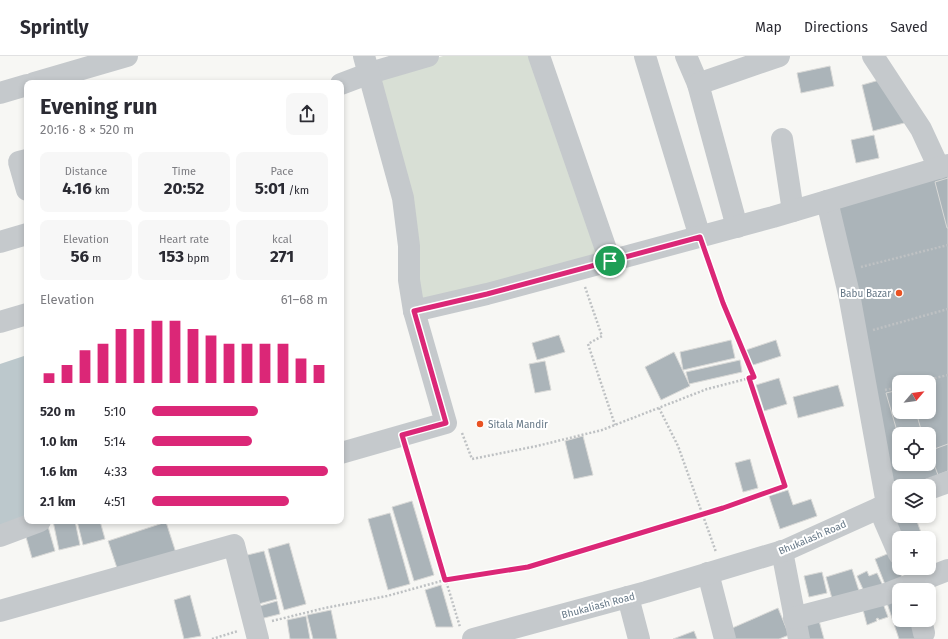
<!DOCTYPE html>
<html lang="en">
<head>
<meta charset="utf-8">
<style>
  body { margin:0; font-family:"Fira Sans",sans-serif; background:#f7f7f7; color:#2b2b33; height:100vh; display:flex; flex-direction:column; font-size:15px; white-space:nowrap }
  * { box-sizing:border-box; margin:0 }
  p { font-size:13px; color:#7c7c81 }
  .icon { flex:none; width:22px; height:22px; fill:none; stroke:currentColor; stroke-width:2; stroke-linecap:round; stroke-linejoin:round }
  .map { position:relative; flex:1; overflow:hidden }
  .side { position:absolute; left:24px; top:24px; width:320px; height:444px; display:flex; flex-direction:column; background:#fff; border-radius:8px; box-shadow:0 2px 6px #0003 }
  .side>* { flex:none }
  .needle { width:26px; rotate:61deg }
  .fabs { position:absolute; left:892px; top:319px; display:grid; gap:8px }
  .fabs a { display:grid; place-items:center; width:44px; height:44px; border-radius:8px; background:#fff; box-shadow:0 2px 6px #0003; font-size:20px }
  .pin { position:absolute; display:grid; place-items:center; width:34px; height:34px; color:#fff; margin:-17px; border:2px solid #fff; border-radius:50%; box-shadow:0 1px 4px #0007 }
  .round { display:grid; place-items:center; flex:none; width:42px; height:42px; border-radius:8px; background:#f7f7f7 }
  .head { display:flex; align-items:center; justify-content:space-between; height:68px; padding:0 16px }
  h1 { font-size:22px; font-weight:700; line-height:30px }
  .figures { display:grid; grid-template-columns:repeat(3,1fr); gap:6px; height:68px; padding:4px 16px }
  .figures div { display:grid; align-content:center; border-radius:8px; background:#f7f7f7; text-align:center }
  .figures b { font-size:17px; font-weight:700 }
  .figures small { font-size:11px; font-weight:400 }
  .figures p { font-size:11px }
  .chart { height:112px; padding:8px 16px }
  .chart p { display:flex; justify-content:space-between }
  .chart svg { width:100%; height:72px; margin-top:4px; stroke:#db2777; stroke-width:6 }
  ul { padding:0 16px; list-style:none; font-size:13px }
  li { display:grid; grid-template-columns:64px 48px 1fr; align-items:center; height:30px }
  li i { height:10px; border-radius:5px; background:#db2777 }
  header { display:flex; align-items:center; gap:24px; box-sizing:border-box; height:56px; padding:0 20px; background:#fff; border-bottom:1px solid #e1e1e2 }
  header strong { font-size:19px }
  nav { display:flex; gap:22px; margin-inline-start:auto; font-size:14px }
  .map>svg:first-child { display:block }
  .green { fill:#d8dfd5 }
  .water { fill:#bcc8cc }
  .building { fill:#abb4b9; stroke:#d9d9d7; fill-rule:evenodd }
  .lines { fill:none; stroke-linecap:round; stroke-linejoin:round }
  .path { stroke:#bec1c3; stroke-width:2.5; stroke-dasharray:2 2; stroke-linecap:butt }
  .minor { stroke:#c5c9cc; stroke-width:22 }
  .route-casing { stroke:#fff; stroke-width:8 }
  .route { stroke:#db2777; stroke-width:5 }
  .poi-dot { fill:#e95222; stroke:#fff; stroke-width:1.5 }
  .labels { text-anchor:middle; stroke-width:4; stroke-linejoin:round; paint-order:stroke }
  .poi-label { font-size:10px; fill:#657786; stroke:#fff; text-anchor:end }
  .street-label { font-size:10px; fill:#657786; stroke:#fff }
</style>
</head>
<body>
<header>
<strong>Sprintly</strong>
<nav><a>Map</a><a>Directions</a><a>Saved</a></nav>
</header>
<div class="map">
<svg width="948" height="583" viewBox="0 0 948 583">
  <rect width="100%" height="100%" fill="#f7f7f4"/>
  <polygon class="green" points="443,0 534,0 603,202 422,246 377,20"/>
  <polygon class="water" points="27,299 27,461 0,470 0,308"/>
  <g class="building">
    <polygon points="830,10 834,30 801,37 797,17"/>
    <polygon points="883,23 908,66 873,75 862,29"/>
    <polygon points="874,79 879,102 856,107 851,84"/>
    <path d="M948 114V416L906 430H899V432L890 435 833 148ZM899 326H929V356H899ZM899 378H929V408H899Z"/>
    <polygon points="948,122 948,172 947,172 935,126"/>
    <polygon points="559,279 565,296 537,304 532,287"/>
    <polygon points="731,284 735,302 683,314 680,296"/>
    <polygon points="776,284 781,300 750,310 746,294"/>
    <polygon points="674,296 690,330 661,344 645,311"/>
    <polygon points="740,304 742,316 689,328 686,316"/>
    <polygon points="545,305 551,334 535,337 529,308"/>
    <polygon points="779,322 787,348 764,355 756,329"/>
    <polygon points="838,329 844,350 798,362 793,341"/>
    <polygon points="899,334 899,356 916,356 922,377 899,378 899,382 886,337"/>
    <polygon points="583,380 593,419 574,423 565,385"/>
    <polygon points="948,388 948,415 938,419 929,395"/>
    <polygon points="750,403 758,432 743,436 735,407"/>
    <polygon points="788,434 793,449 811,443 817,460 780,473 769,440"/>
    <polygon points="412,445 434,519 414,525 392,451"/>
    <polygon points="899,454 899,460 915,460 923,482 899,482 886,459"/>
    <polygon points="390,457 410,528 388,534 368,463"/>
    <polygon points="53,465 75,465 80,489 59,494"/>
    <polygon points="77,465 100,465 105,483 83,489"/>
    <polygon points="166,466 176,497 118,515 108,485"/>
    <polygon points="47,467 55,495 32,502 24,474"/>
    <polygon points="289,487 306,548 284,554 268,493"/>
    <polygon points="264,495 277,543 251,550 239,501"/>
    <polygon points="892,496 903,524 886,531 875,503"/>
    <polygon points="852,513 860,538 833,546 826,521"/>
    <polygon points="867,515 869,520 877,517 885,534 867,542 857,520"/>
    <polygon points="822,516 827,537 809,541 804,520"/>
    <polygon points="441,529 453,571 436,571 425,534"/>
    <polygon points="899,536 899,564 915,564 922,583 899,583 885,541"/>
    <polygon points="190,539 201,580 184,583 174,544"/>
    <polygon points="881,542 888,561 879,564 878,562 876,563 877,565 867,569 861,546"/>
    <polygon points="277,545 280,558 256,564 253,552"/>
    <polygon points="778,552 789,579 779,583 734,583 730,573"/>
    <polygon points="331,554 337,583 313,583 307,559"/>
    <polygon points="306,560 310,583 290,583 287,564"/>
    <polygon points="818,561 824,583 801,583 797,566"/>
    <polygon points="694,575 697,583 673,583"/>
  </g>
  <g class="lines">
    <g class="path">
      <polyline points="861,211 948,189"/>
      <polyline points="585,231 602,280 588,288 615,369"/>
      <polyline points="873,274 948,253"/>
      <polyline points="919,326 948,319"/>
      <polyline points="885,334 899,331"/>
      <polyline points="659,352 678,390 716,496"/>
      <polyline points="462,377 472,403 537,390 602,374 707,333 754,321 723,247 706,198"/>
      <polyline points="407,396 460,571"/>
      <polyline points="272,565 325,552 387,540 445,524 528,511 723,452 785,430 749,322"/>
      <polyline points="212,583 238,575"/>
    </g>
    <g class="minor">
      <polyline points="539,0 610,205"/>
      <polyline points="645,0 700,181"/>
      <polyline points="686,0 698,28 737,171"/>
      <polyline points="873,0 921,73 939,112"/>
      <polyline points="34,27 127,0"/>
      <polyline points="341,28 370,17 428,0"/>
      <polyline points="698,28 779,0"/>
      <polyline points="0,37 27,29"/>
      <polyline points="782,83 793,155"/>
      <polyline points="27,104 19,106 27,134"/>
      <polyline points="827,145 849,238 887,448"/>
      <polyline points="0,186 27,178"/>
      <polyline points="414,255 487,238 773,161 948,109"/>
      <polyline points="0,266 27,258"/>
      <polyline points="341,397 446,367 414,255 409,224 409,190 403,142 364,0"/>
      <polyline points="929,433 948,426"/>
      <polyline points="879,452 899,498"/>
      <polyline points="0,480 40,465"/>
      <polyline points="782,495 799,583"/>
      <polyline points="708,517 725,583"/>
      <polyline points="628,541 639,583"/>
      <polyline points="0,555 234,489 258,583"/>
      <polyline points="794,562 886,538 948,514"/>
      <polyline points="921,564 924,577"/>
      <polyline points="473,583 646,536 786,494 899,443"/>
    </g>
  </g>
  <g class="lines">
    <g class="route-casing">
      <polygon id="route" points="700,181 723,247 754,321 749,322 785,430 723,452 528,511 445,524 402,379 446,367 414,255 487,238"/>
    </g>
    <use href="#route" class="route"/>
  </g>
  <g class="poi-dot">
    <circle cx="899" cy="237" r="4"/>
    <circle cx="480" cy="368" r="4"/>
  </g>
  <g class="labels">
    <g class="poi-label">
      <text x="891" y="241">Babu Bazar</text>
      <text x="488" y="372" text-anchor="start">Sitala Mandir</text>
    </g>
    <g class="street-label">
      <text transform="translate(812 481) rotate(-23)" y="4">Bhukalash Road</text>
      <text transform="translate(598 549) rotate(-15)" y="4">Bhukaliash Road</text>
    </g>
  </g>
</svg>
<div class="fabs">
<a><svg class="needle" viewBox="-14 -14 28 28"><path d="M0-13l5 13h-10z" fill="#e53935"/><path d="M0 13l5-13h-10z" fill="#7c7c81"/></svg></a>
<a><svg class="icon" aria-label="locate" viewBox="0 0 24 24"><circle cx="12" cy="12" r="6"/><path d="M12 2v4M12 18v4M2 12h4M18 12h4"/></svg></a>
<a><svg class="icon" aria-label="layers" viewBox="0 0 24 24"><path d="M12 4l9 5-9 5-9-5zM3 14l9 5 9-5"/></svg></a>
<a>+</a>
<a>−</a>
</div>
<div class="pin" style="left:610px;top:205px;background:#1e9e55"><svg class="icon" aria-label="arrive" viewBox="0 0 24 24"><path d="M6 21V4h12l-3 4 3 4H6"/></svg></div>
<section class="side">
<div class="head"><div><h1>Evening run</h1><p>20:16 · 8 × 520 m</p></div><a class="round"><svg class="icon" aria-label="share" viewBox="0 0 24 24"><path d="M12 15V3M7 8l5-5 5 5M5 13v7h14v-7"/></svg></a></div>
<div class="figures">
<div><p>Distance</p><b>4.16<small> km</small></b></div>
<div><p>Time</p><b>20:52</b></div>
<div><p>Pace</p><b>5:01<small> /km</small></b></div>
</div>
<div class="figures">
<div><p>Elevation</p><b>56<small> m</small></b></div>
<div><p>Heart rate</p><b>153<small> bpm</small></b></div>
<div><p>kcal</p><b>271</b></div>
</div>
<div class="chart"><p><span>Elevation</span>61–68 m</p>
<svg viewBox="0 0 160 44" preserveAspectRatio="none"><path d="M5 44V38M15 44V33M25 44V24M35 44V20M45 44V11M55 44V11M65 44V6M75 44V6M85 44V11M95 44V15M105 44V20M115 44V20M125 44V20M135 44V20M145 44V29M155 44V33"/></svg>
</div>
<ul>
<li><b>520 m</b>5:10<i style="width:60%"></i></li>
<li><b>1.0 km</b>5:14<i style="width:57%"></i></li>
<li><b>1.6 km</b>4:33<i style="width:100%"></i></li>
<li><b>2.1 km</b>4:51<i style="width:78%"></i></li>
</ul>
</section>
</div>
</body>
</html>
